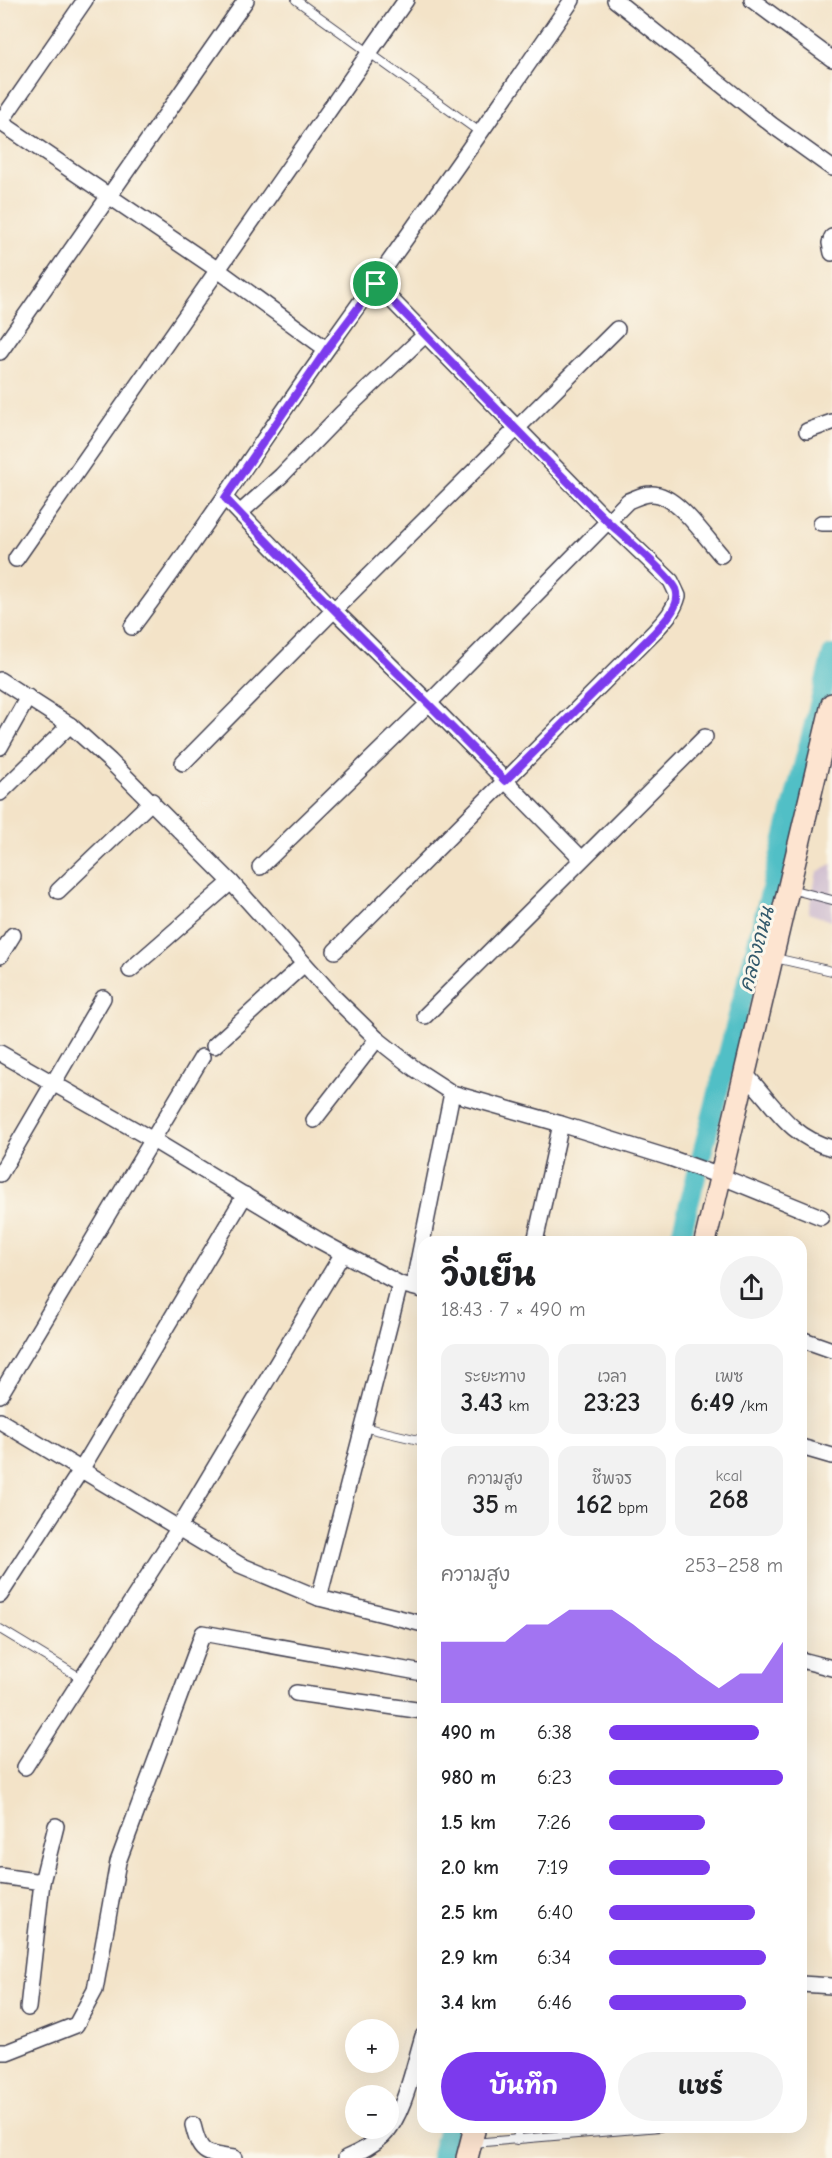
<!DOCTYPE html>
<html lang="th">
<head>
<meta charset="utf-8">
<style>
  body { margin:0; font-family:"Comic Neue","Playpen Sans Thai",sans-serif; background:#f2f2f2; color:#202124; height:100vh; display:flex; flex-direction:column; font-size:22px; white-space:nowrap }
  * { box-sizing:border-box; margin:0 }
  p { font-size:20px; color:#757577 }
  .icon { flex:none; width:33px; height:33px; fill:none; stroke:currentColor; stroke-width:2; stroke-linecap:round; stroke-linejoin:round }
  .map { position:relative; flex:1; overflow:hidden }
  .side { position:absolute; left:417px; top:1236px; width:390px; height:897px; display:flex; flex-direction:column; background:#fff; border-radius:18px; box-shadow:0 6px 24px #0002 }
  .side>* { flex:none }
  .buttons { position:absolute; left:345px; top:2019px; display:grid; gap:12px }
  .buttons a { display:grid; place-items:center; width:54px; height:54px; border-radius:50%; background:#fff; box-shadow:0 6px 24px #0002; font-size:30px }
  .pin { position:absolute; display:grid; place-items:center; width:51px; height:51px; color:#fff; margin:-26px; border:3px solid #fff; border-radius:50%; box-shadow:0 2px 6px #0007 }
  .round { display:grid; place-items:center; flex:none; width:63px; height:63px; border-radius:32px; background:#f2f2f2 }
  .head { display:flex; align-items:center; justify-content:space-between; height:102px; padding:0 24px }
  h1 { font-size:33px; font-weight:700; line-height:45px }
  .metrics { display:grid; grid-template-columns:repeat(3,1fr); gap:9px; height:102px; padding:6px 24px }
  .metrics div { display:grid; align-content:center; border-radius:15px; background:#f2f2f2; text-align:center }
  .metrics b { font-size:26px; font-weight:700 }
  .metrics small { font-size:16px; font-weight:400 }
  .metrics p { font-size:16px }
  .chart { height:168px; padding:12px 24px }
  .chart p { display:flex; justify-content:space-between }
  .chart svg { width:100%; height:108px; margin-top:6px; fill:#7c3aed; opacity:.7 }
  .primary-button { display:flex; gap:12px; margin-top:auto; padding:12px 24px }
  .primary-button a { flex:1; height:69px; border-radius:36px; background:#7c3aed; color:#fff; font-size:24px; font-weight:700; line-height:69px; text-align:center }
  .primary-button a+a { background:#f2f2f2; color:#202124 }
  ul { padding:0 24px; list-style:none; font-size:20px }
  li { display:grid; grid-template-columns:96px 72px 1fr; align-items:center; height:45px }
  li i { height:15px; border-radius:8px; background:#7c3aed }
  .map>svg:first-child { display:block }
  .industrial { fill:#cfbdcf }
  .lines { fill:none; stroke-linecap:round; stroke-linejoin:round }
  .canal { stroke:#51bfc6; stroke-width:20 }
  .lane-casing { stroke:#413f50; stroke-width:10 }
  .street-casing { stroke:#413f50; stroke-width:18 }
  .secondary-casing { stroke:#413f50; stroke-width:24 }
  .lane { stroke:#fff; stroke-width:8 }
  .street { stroke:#fff; stroke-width:15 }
  .secondary { stroke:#fde4d0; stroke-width:21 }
  .route-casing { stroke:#fff; stroke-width:12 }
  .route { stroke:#7c3aed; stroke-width:8 }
  .labels { text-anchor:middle; stroke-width:6; stroke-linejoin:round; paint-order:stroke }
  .water-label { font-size:20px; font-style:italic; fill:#32596c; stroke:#fbf7ec }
</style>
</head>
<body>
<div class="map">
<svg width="832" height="2158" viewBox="0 0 832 2158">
  <rect width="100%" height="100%" fill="#fbf7ec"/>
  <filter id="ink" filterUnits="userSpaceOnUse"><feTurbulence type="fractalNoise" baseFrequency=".0167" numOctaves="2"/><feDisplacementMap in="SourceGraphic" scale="12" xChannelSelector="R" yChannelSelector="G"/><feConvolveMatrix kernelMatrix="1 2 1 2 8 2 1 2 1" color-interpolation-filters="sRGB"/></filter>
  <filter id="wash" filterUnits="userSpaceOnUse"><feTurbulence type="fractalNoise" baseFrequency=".008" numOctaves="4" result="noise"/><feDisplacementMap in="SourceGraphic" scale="24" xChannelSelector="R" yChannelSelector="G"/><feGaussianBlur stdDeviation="1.35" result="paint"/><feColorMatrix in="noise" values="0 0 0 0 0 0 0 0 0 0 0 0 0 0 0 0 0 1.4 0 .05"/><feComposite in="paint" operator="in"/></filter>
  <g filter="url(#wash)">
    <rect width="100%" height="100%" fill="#f3e3c8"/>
    <polygon class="industrial" points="832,864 832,921 808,913 817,872"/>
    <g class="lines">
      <g class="canal">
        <polyline points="679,1242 832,655"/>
        <polyline points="440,2158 448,2127"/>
      </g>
    </g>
  </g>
  <g filter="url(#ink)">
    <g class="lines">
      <g class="lane-casing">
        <g id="lane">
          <polyline points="296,0 481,133"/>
          <polyline points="790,889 832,900"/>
          <polyline points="775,958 832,971"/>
          <polyline points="363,1427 423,1441"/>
          <polyline points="0,1629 81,1678"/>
          <polyline points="517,2140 519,2127"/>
          <polyline points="473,2143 660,2127"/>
        </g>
      </g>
      <g class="street-casing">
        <g id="street">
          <polyline points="615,0 772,125 832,168"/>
          <polyline points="752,0 832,59"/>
          <polyline points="0,122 218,270 326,349"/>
          <polyline points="0,123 85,0"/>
          <polyline points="832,237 830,243 832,253"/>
          <polyline points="0,352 246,0"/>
          <polyline points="807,431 832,422"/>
          <polyline points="225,498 334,610 429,703 581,858"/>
          <polyline points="240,513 281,476 342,413 425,335"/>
          <polyline points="821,523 832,523"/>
          <polyline points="16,559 406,0"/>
          <path d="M132 627C200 537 261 441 327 349 410 233 492 118 572 0"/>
          <polyline points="0,680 70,725 110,761 231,882 335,998 377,1039 415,1069 452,1093 561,1124 670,1158 720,1176 821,1217"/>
          <polyline points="0,747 28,697"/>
          <polyline points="183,763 334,610 617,329"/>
          <polyline points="0,793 70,725"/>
          <path d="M260 867 429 703 628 501C636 498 642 494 651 494 676 493 705 537 721 555"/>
          <polyline points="58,891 152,801"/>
          <path d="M335 951 655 631C665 620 674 611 678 596L671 581 608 521 376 284"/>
          <polyline points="0,956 13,935"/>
          <polyline points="130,970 231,882"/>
          <polyline points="425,1016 705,737"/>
          <polyline points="214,1046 304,964"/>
          <polyline points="0,1053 153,1140 320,1241 400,1284 423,1290"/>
          <path d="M745 1074C774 1104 789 1137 832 1148"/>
          <polyline points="314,1120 377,1039"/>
          <polyline points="0,1174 103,998"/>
          <polyline points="535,1242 561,1124"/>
          <polyline points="413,1287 452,1093"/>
          <polyline points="801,1339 832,1350"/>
          <polyline points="0,1395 202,1057"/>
          <polyline points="0,1421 240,1565 319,1598 423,1624"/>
          <polyline points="801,1447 832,1456"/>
          <polyline points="0,1595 81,1470 245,1195"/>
          <polyline points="319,1598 400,1284"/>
          <polyline points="801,1660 832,1668"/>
          <polyline points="296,1693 423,1711"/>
          <polyline points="25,1767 178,1529 343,1253"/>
          <polyline points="0,1876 42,1882"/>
          <polyline points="801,1984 832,1986"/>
          <polyline points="28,2008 42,1882 56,1826"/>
          <polyline points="0,2052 7,2052 76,2025 95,1990 118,1862 203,1633 423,1673"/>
          <path d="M193 2125C200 2154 204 2154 234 2158"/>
          <path d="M346 2158C360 2152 372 2146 383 2136 404 2116 414 2065 423 2036"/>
        </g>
      </g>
      <g class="secondary-casing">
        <g id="secondary">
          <polyline points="705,1242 832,704"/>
          <polyline points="467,2158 475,2127"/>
        </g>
      </g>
      <use href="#lane" class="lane"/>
      <use href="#street" class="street"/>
      <use href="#secondary" class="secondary"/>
    </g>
  </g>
  <g class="lines" filter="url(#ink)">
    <g class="route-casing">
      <path id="route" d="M376 284C453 363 529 444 608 522 622 535 669 574 676 589 682 605 665 621 655 632L505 781C412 686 316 594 225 498L327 349Z"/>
    </g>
    <use href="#route" class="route"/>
  </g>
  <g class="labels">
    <g class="water-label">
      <text transform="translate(756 949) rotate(-75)" y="7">คลองถนน</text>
    </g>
  </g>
</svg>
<div class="buttons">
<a>+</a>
<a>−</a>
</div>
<div class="pin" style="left:376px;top:284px;background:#1e9e55"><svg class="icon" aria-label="arrive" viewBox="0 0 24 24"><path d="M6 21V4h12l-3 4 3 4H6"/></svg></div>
<section class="side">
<div class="head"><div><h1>วิ่งเย็น</h1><p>18:43 · 7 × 490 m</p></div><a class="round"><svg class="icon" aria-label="share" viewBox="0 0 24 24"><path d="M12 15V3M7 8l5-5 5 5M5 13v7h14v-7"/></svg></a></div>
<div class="metrics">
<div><p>ระยะทาง</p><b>3.43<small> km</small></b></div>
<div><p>เวลา</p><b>23:23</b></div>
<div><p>เพซ</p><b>6:49<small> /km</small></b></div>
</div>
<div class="metrics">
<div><p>ความสูง</p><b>35<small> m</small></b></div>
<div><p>ชีพจร</p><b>162<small> bpm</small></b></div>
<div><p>kcal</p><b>268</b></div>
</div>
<div class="chart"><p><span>ความสูง</span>253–258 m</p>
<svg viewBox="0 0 160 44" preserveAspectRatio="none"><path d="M0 44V19L10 19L20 19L30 19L40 12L50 12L60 6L70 6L80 6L90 12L100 19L110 25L120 32L130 38L140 32L150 32L160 19V44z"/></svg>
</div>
<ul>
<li><b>490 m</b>6:38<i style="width:86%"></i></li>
<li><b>980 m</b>6:23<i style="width:100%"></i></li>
<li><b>1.5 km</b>7:26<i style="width:55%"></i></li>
<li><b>2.0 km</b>7:19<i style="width:58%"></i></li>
<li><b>2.5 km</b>6:40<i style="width:84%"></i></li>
<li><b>2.9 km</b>6:34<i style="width:90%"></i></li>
<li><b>3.4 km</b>6:46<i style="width:79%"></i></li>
</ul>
<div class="primary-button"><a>บันทึก</a><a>แชร์</a></div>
</section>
</div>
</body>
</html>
